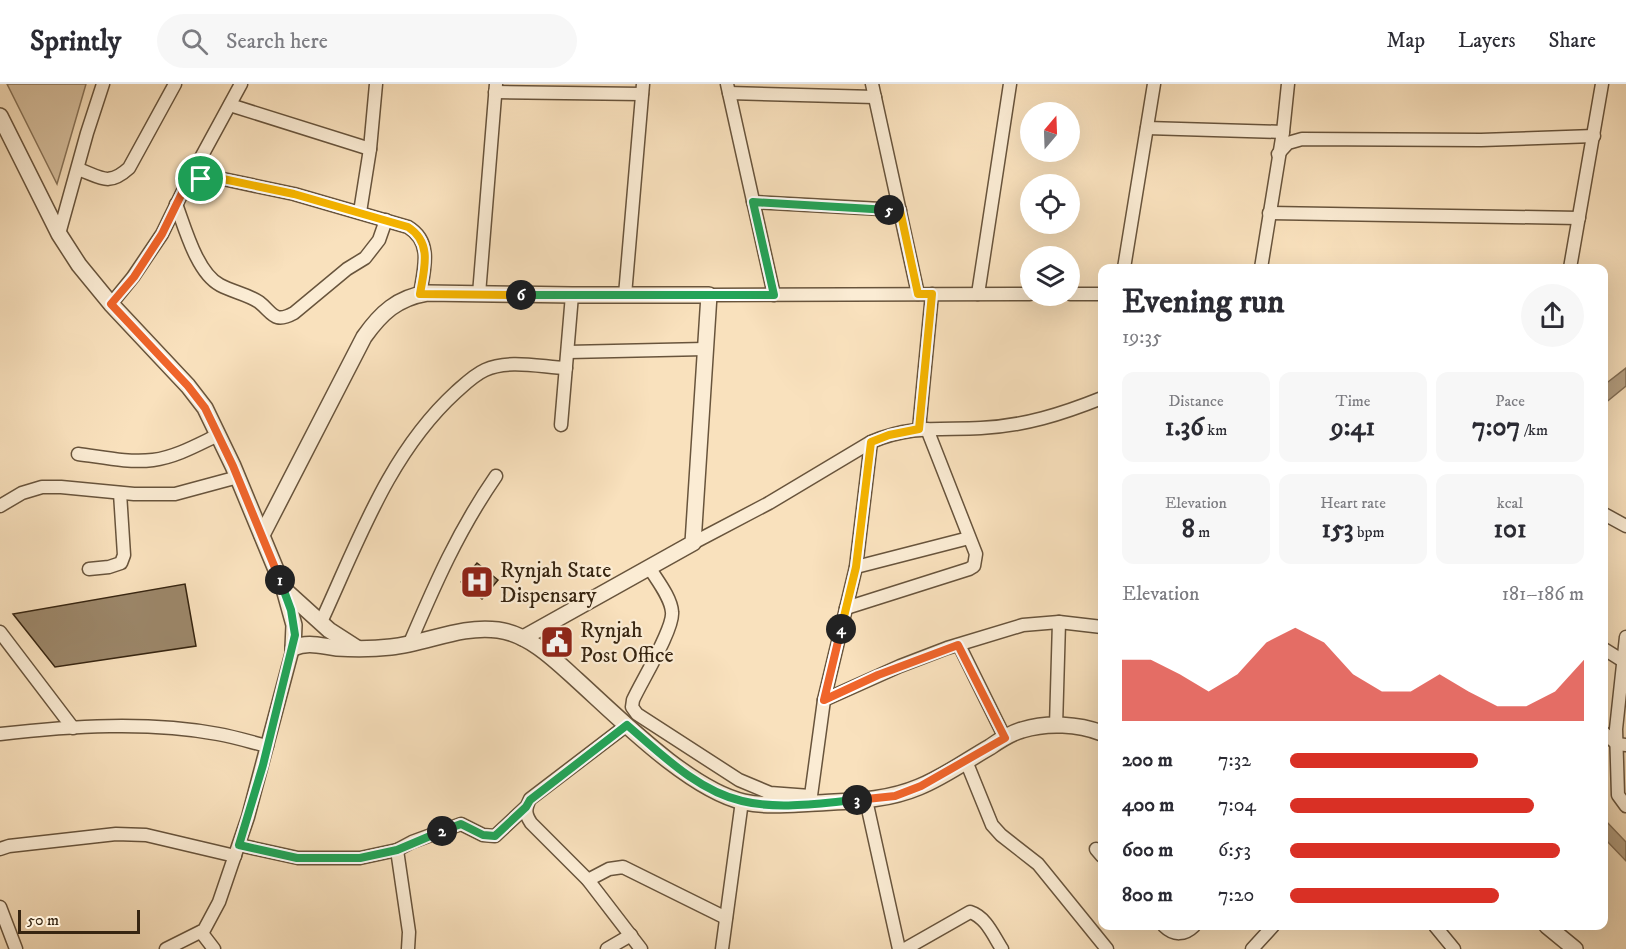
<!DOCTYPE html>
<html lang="en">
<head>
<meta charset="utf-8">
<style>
  body { margin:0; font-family:"IM FELL DW Pica",serif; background:#f7f7f7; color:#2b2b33; height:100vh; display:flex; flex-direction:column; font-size:22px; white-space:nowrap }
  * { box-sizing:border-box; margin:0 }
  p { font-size:20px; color:#7c7c81 }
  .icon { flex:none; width:33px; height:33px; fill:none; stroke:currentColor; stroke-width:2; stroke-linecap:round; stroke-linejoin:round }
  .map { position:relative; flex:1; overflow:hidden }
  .drawer { position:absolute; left:1098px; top:180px; width:510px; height:666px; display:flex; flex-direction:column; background:#fff; border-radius:12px; box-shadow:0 6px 24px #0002 }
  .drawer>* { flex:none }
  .needle { width:39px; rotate:19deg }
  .fabs { position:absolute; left:1020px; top:18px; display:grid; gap:12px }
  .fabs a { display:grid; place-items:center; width:60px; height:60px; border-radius:50%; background:#fff; box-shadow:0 6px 24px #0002; font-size:30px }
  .scale { position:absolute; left:18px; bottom:15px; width:122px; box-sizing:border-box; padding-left:6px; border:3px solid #372511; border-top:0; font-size:16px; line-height:21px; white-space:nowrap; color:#372511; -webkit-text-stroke:4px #fbecd4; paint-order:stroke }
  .pin { position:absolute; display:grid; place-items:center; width:51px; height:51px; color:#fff; margin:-26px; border:3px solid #fff; border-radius:50%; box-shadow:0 2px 6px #0007 }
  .km { position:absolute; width:30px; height:30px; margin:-15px; border-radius:50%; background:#222; color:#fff; font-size:16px; line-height:30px; text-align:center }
  .round { display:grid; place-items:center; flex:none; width:63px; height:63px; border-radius:32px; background:#f7f7f7 }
  .head { display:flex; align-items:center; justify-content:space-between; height:102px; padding:0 24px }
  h1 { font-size:33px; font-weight:700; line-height:45px }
  .metrics { display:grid; grid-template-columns:repeat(3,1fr); gap:9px; height:102px; padding:6px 24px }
  .metrics div { display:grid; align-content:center; border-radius:12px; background:#f7f7f7; text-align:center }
  .metrics b { font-size:26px; font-weight:700 }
  .metrics small { font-size:16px; font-weight:400 }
  .metrics p { font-size:16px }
  .chart { height:168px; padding:12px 24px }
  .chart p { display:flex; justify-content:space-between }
  .chart svg { width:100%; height:108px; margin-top:6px; fill:#d93025; opacity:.7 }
  ul { padding:0 24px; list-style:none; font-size:20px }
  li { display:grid; grid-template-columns:96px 72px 1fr; align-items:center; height:45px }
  li i { height:15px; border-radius:8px; background:#d93025 }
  header { display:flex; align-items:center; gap:36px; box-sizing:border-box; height:84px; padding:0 30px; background:#fff; border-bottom:2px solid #e1e1e2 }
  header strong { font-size:28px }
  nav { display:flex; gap:33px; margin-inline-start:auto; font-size:21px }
  .search { width:420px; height:54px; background:#f7f7f7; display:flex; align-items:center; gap:15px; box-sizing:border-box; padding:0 21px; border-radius:33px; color:#7c7c81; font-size:22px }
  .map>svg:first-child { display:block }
  .green { fill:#d8c1a0; stroke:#887358; stroke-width:1.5 }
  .water { fill:#b7a183; stroke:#846f55; stroke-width:1.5 }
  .building { fill:#9c876a; stroke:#372511; stroke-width:1.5 }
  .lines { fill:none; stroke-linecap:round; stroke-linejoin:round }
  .minor-casing { stroke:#68543c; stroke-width:15 }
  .tertiary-casing { stroke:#68543c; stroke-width:18 }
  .minor { stroke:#fbecd4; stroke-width:12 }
  .tertiary { stroke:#fbecd4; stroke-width:15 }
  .split-1-casing { stroke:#fff; stroke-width:12 }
  .split-2-casing { stroke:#fff; stroke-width:12 }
  .split-3-casing { stroke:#fff; stroke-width:12 }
  .split-4-casing { stroke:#fff; stroke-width:12 }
  .split-5-casing { stroke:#fff; stroke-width:12 }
  .split-6-casing { stroke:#fff; stroke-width:12 }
  .split-7-casing { stroke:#fff; stroke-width:12 }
  .split-1 { stroke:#f0652b; stroke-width:8 }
  .split-2 { stroke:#22a559; stroke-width:8 }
  .split-3 { stroke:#22a559; stroke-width:8 }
  .split-4 { stroke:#f0652b; stroke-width:8 }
  .split-5 { stroke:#f5b400; stroke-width:8 }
  .split-6 { stroke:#22a559; stroke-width:8 }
  .split-7 { stroke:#f5b400; stroke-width:8 }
  .labels { text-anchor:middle; stroke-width:4.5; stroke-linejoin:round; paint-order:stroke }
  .poi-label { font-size:22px; fill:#372511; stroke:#fbecd4; text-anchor:start }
</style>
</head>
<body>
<header>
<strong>Sprintly</strong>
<div class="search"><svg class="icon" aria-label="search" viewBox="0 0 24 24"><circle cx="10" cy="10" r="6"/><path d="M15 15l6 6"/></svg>Search here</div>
<nav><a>Map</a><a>Layers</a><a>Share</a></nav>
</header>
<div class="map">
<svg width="1626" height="865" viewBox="0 0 1626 865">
  <rect width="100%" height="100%" fill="#f9e1bd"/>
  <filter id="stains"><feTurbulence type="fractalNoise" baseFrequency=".00333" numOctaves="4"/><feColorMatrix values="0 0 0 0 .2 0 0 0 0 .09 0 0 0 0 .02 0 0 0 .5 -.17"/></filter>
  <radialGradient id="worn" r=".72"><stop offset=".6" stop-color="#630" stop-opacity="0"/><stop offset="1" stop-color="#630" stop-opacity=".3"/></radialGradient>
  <polygon class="green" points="7,0 86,0 57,100"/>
  <g class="water">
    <polygon points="1626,284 1626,302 1604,320 1604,301"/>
    <polygon points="1604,735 1626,758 1626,777 1604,754"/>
  </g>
  <g class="building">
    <polygon points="477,479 498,496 482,515 461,498"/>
    <polygon points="185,500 196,562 55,583 13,530"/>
  </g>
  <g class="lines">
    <g class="minor-casing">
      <g id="minor">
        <polyline points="727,0 774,211"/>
        <polyline points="872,0 918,210"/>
        <polyline points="495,8 642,10"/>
        <polyline points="729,9 875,13"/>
        <polyline points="230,21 370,65"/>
        <polyline points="1147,44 1283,48"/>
        <polyline points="1278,70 1288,59 1302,55 1481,56 1594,52"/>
        <path d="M78 85C101 93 108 103 129 84L175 0"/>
        <polyline points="186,101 241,0"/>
        <polyline points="753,118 900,126"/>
        <path d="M176 120C185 144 197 189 220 201 233 208 247 210 259 218 273 229 274 240 294 229L347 185 365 174 379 156 386 136"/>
        <polyline points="360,128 370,65 376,0"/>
        <polyline points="1269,129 1579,134"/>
        <polyline points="59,150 87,49 103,0"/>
        <polyline points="1124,184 1154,0"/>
        <polyline points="1261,184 1283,48 1288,0"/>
        <polyline points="1570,184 1602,0"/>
        <polyline points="479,210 496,0"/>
        <polyline points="978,210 1010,0"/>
        <polyline points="1070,210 1102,210"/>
        <polyline points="625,211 643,0"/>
        <polyline points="709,211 1030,210"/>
        <path d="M111 220 133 193 162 150 184 105 191 98 201 95H223L294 110 408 143C433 158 424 185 420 210"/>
        <polyline points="568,268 705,265"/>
        <polyline points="561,341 572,211"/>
        <polyline points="919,345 932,210"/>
        <path d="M78 370C102 373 128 379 153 376 176 373 197 361 218 351"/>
        <polyline points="0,422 22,409 42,403 61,403 134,410 175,410 238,393"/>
        <polyline points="1604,430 1626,442"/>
        <path d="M693 459 769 419 871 358C911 341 940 346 981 344 1024 342 1062 330 1102 314"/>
        <path d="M649 483C656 495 671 513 672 528 674 545 641 598 633 616L632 623 637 630 739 696 770 709 810 712"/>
        <polyline points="856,483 969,454"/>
        <polyline points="89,485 109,483 121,479 124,471 120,409"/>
        <polyline points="846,524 969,485 974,482 976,470 927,345"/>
        <path d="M321 538C358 458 389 369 456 308 465 300 474 291 485 286 508 275 541 283 566 284"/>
        <polyline points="0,548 73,644"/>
        <polyline points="1626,553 1616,645 1618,711 1626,722"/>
        <path d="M409 561C435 500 458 447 496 392"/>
        <polyline points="959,561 1005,654"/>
        <polyline points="1604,565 1623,577"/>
        <polyline points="824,616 900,582 947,564 1023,541 1059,538 1102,543"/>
        <path d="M627 641 530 715C525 725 525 730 531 739L588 796 641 865"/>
        <polyline points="1056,642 1059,538"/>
        <polyline points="1604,649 1617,660 1626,661"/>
        <path d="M0 650C70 642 149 637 218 650 235 653 251 658 267 662"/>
        <polyline points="966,677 992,741 1001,751 1038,780 1107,865"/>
        <polyline points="866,716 899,865"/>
        <polyline points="810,719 824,616 856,483 871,358"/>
        <polyline points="239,761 298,774 360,774 397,766 412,758 461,740 483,751 495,752 526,723"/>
        <polyline points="0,765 9,762 116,750 146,751 235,772"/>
        <polyline points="1096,765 1102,772"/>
        <polyline points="397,766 409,848 408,865"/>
        <polyline points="588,796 609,785 623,783 726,834"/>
        <polyline points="0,823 16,865"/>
        <path d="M1164 842C1174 852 1185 851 1194 842"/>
        <polyline points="1435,842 1454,865"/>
        <polyline points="201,848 214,865"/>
        <polyline points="166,865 204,846 219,818 248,733 293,564"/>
        <polyline points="607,865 631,851"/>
        <polyline points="722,865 742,717"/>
        <path d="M905 865 970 828C986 833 993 851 1002 865"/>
        <polyline points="1252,865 1273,842"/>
      </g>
    </g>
    <g class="tertiary-casing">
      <g id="tertiary">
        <polyline points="0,32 59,150 79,181 111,220 188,302 205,324 233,382 284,505 294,541 293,564"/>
        <path d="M262 451 364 253C381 229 397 214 427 209L572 211H709L693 459 523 554"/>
        <polyline points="287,508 329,546 357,564"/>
        <path d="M293 564C308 557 321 562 337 564 355 565 373 565 391 563 428 559 461 541 498 546 529 550 555 576 577 596 619 634 690 706 744 718 768 723 793 720 817 719 852 717 886 717 919 703 944 693 967 676 990 663 1000 656 1011 649 1022 646 1048 638 1078 640 1102 649"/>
        <polyline points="1547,842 1575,865"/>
      </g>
    </g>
    <use href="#minor" class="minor"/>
    <use href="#tertiary" class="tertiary"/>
  </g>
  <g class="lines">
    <g class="split-1-casing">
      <polyline id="split-1" points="201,95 191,98 184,105 162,150 134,193 111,220 188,302 205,324 233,382 280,496"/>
    </g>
    <g class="split-2-casing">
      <polyline id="split-2" points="280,496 291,526 295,551 263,681 239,761 297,774 360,774 397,766 442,747"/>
    </g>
    <g class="split-3-casing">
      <path id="split-3" d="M442 747 461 740 483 751 495 752 526 723 530 716 627 641C661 670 698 707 742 717 779 726 820 719 857 716"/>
    </g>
    <g class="split-4-casing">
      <polyline id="split-4" points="841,545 824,616 878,591 958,561 1005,654 921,702 895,712 857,716"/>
    </g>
    <g class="split-5-casing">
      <polyline id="split-5" points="841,545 856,483 871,358 889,351 919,345 932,210 918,210 900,126 889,126"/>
    </g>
    <g class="split-6-casing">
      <polyline id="split-6" points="521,211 774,211 753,118 889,126"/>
    </g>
    <g class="split-7-casing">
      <path id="split-7" d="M201 95H223L294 110 408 143C433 159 424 185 420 210L521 211"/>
    </g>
    <use href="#split-1" class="split-1"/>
    <use href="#split-2" class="split-2"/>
    <use href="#split-3" class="split-3"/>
    <use href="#split-4" class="split-4"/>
    <use href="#split-5" class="split-5"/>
    <use href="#split-6" class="split-6"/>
    <use href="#split-7" class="split-7"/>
  </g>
  <defs>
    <g id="hospital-square" transform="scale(1.725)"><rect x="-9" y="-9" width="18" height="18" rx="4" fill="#8f2418" stroke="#fbecd4"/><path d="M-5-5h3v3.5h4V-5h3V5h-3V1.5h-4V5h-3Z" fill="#fff"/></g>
    <g id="civic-square" transform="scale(1.725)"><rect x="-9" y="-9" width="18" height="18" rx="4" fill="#8f2418" stroke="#fbecd4"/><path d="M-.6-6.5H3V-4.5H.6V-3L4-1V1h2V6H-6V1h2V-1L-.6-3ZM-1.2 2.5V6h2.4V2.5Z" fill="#fff"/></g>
  </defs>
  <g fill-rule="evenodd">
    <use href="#hospital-square" x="477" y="498"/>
    <use href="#civic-square" x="557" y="558"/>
  </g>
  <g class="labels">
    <g class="poi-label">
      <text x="500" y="493">Rynjah State<tspan x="500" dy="25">Dispensary</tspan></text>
      <text x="580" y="553">Rynjah<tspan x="580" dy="25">Post Office</tspan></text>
    </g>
  </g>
  <rect width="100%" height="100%" filter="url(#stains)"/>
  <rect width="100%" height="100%" fill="url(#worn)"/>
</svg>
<div class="fabs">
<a><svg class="needle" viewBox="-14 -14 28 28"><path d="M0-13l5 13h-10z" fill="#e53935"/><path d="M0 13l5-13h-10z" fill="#7c7c81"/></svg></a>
<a><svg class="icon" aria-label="locate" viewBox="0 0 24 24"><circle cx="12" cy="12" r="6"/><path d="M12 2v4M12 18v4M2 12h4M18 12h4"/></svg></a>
<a><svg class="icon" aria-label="layers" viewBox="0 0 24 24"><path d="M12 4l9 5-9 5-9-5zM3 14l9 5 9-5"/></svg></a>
</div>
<div class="scale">50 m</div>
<div class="pin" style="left:201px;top:95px;background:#1e9e55"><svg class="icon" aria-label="arrive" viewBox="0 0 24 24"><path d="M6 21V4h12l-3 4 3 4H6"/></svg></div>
<b class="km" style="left:280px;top:496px">1</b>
<b class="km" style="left:442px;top:747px">2</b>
<b class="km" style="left:857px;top:716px">3</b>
<b class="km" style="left:841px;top:545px">4</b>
<b class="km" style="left:889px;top:126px">5</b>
<b class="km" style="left:521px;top:211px">6</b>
<section class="drawer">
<div class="head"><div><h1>Evening run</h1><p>19:35</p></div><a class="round"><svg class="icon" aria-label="share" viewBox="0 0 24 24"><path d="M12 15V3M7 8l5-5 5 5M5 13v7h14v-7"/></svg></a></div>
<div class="metrics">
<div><p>Distance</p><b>1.36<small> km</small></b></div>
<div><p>Time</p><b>9:41</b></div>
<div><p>Pace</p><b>7:07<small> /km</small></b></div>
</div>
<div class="metrics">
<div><p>Elevation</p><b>8<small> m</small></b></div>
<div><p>Heart rate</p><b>153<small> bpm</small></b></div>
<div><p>kcal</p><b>101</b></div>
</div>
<div class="chart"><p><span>Elevation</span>181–186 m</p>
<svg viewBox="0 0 160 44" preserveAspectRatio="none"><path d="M0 44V19L10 19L20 25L30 32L40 25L50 12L60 6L70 12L80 25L90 32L100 32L110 25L120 32L130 38L140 38L150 32L160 19V44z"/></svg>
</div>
<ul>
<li><b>200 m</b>7:32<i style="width:64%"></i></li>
<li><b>400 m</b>7:04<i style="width:83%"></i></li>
<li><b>600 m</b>6:53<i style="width:92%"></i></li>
<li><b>800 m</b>7:20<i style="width:71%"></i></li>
</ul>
</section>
</div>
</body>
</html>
